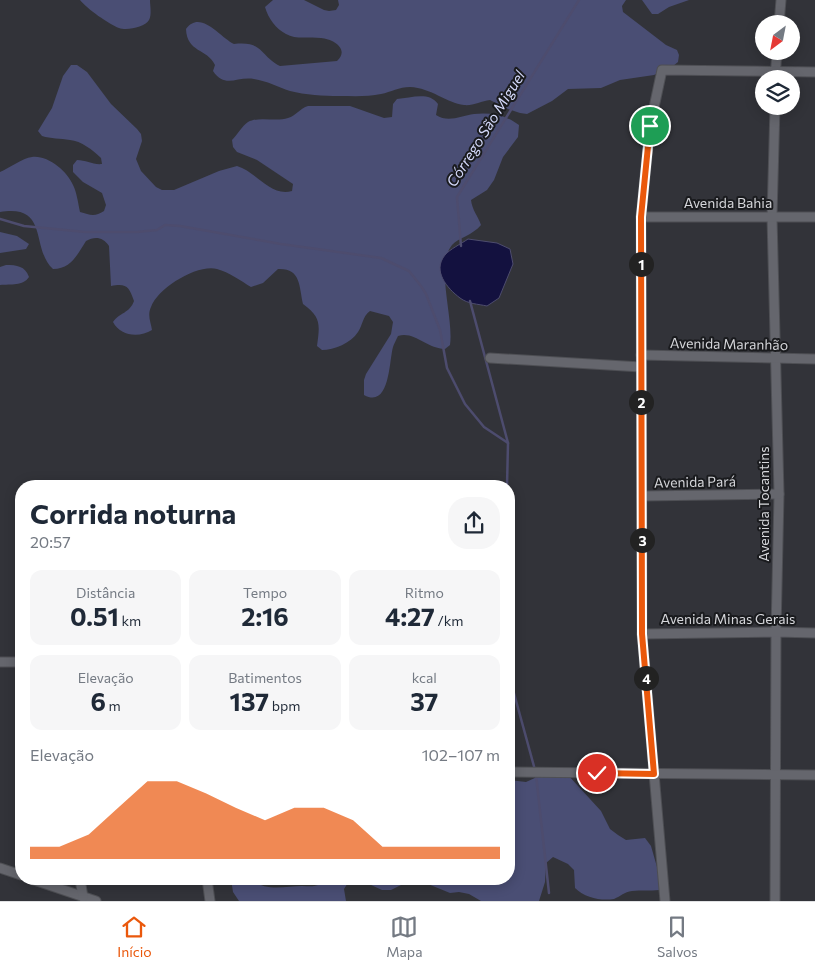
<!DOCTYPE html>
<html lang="pt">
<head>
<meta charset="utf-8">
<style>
  body { margin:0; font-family:Commissioner,sans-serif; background:#f6f6f7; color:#1f2937; height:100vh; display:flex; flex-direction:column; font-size:19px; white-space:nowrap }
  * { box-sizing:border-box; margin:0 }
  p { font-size:16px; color:#747a83 }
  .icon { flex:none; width:28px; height:28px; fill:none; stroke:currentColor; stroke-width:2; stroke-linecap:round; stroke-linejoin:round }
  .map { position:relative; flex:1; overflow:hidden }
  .panel { position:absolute; left:15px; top:480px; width:500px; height:405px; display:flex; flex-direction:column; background:#fff; border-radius:20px; box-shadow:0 2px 12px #0003 }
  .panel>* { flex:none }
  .needle { width:32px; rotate:212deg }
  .controls { position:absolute; left:755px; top:15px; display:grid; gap:10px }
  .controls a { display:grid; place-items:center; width:45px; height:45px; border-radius:50%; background:#fff; box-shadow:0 2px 12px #0003; font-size:25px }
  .pin { position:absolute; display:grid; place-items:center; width:42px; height:42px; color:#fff; margin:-21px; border:2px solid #fff; border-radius:50%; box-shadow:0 1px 5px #0007 }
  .km { position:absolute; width:25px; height:25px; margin:-12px; border-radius:50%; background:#222; color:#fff; font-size:14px; line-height:25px; text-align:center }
  .round { display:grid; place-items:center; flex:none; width:52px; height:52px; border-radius:20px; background:#f6f6f7 }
  .summary { display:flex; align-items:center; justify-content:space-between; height:85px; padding:0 15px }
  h1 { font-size:28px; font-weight:700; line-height:38px }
  .figures { display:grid; grid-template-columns:repeat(3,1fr); gap:8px; height:85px; padding:5px 15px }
  .figures div { display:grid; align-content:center; border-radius:12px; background:#f6f6f7; text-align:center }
  .figures b { font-size:25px; font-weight:700 }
  .figures small { font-size:14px; font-weight:400 }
  .figures p { font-size:14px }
  .chart { height:140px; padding:10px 15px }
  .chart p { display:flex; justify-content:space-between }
  .chart svg { width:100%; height:90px; margin-top:5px; fill:#ea580c; opacity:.7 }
  .dock { display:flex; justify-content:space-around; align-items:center; height:70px; border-top:1px solid #e0e1e3; background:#fff; font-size:14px; color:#747a83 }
  .dock a { display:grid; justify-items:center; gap:2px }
  .dock .active { color:#ea580c }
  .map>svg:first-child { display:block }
  .green { fill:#4a4e74 }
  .water { fill:#13113f; stroke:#4d4c6e }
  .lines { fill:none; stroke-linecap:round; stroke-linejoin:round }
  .stream { stroke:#4d4c6e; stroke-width:2.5 }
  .minor-casing { stroke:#4e4f54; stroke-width:11 }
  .minor { stroke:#65666d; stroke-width:9 }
  .route-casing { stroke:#fff; stroke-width:10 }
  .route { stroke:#ea580c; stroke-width:6 }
  .labels { text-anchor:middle; stroke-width:4; stroke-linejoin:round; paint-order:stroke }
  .street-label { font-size:14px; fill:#d5d6da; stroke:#1a1b1e }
  .water-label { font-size:15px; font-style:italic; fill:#d3d8f9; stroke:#1a1b1e }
</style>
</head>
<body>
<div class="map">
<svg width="815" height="901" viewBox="0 0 815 901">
  <rect width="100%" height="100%" fill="#323339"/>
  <g class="green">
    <path d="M80 0H150C150 6 152 15 149 20 145 27 127 31 119 28 109 24 87 9 80 0Z"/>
    <path d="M273 0H304L324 10 329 11 336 10 339 5 338 0H626L622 6 623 12 666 45 677 50 679 55 678 62 673 66 654 75 620 80 601 88 568 89 552 101 527 114 520 113 508 109 490 100C481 101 473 106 464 105 447 103 431 88 410 87 399 87 391 92 381 94 368 97 352 96 339 96 324 96 305 95 290 91 278 87 267 81 254 79 237 76 225 89 213 71L215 65C207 48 187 53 186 29 200 9 220 37 234 44 264 41 259 55 280 66L337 61C350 49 333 39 321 38 310 36 296 40 286 34 276 29 268 18 265 7Z"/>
    <polygon points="642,0 689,0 669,7 658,14 652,14"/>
    <path d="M71 65H77L87 72 111 104 137 129 141 134 142 141 136 159 141 171 156 187 162 190H174L219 171 237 166C257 172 270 197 292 191L293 184 257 160 237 152 233 147 232 140C237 135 242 126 248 122 259 116 276 122 288 118 296 116 300 108 308 106H350L384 118 392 117 393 104 397 99C411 98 429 91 438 104L436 115C448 123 461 116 474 114 490 112 506 115 519 125L518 137 503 157 494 180 487 190 471 200C472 210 478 216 481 225 473 235 458 238 452 245 435 266 454 318 450 345L445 349C427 349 415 331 398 336 396 340 394 344 393 347 389 361 390 409 364 395V380L366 374 391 334 393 322 389 316 370 311C362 317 363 325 358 332 351 343 334 350 322 350L317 346C320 324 321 317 303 304 299 286 301 268 278 269L263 283 251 287C241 281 229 272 217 269 197 264 158 288 151 307 147 316 151 322 152 330 139 338 120 336 113 322 119 313 130 313 134 301 129 287 127 283 111 286L109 246C103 237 95 236 86 241 77 255 71 269 53 269 30 248 50 204 0 212V172C10 168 22 158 32 157 48 155 67 171 73 185 77 193 78 203 80 212 90 215 95 217 104 211L106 205 102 193 83 182 73 172V165L77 160C86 160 93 165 102 164L101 158C93 150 81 141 70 140 60 138 51 139 42 136L38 131 52 108 63 76Z"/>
    <polygon points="0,232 17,236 29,244 26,249 0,253"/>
    <path d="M6 265C17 265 25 266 29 277 23 286 11 284 0 285V267Z"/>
    <path d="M548 772 568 775 601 811 610 829 618 835 626 840 645 838 651 846 661 881 659 890C650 891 641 890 632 891 624 892 621 896 614 899 601 901 585 898 575 888L574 870 568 864 553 857 546 863 545 882 539 901H481L469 894 459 892 450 893 428 884 417 882H407L391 890H382L358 879H509V780L526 782Z"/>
    <path d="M231 879H252C264 892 286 886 302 886 308 886 313 887 318 885 321 883 322 881 324 879H357L349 881 344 889 346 901H239L233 892Z"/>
  </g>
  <path class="water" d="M468 239 497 243 510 249 513 264 499 298 487 306C478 304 468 304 460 298 447 288 432 271 445 255 450 249 461 244 468 239Z"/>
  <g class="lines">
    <g class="stream">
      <polyline points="0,219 24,226 85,232 137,232 157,230 165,225 180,226 281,244 381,258 409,271 421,286 426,294 440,330 447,368 465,404 484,427 508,443"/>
      <polyline points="461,246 457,197 579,0"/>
      <polyline points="470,301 508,443 507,486"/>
      <polyline points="509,675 535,770"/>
      <polyline points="536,775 549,893"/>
    </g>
    <g class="minor-casing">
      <g id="minor">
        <polyline points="779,24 781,0"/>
        <polyline points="775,79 777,51"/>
        <polyline points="775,106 772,217 779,494 776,632 775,901"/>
        <polyline points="641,217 815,217"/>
        <polyline points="641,355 815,359"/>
        <polyline points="490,358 641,367"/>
        <polyline points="642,496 779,494"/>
        <polyline points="642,634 776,632 815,633"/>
        <polyline points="0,662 21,662"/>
        <polyline points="509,772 815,775"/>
        <polyline points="0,868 21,875"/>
        <polyline points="31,879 96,901"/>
        <polyline points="80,879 83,897"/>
        <polyline points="207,879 210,901"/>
        <polyline points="665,901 642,634 641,217 650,126 662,70 815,72"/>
      </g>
    </g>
    <use href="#minor" class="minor"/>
  </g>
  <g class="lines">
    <g class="route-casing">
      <polyline id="route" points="597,773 654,774 642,634 641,217 650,126"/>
    </g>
    <use href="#route" class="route"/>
  </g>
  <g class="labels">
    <g class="street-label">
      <text x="728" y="208">Avenida Bahia</text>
      <text transform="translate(729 344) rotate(1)" y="5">Avenida Maranhão</text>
      <text transform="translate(695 482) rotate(-1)" y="5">Avenida Pará</text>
      <text transform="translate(764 504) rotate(-90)" y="5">Avenida Tocantins</text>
      <text x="728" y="624">Avenida Minas Gerais</text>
    </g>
    <g class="water-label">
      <text transform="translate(486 129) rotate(-58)" y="5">Córrego São Miguel</text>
    </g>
  </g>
</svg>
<div class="controls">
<a><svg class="needle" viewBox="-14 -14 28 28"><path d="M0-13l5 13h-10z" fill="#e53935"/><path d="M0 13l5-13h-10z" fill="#747a83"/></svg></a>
<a><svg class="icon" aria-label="layers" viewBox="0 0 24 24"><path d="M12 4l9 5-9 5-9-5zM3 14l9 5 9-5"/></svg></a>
</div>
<div class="pin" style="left:650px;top:126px;background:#1e9e55"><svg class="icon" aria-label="arrive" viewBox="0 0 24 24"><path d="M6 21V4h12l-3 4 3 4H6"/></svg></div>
<div class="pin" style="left:597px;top:773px;background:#d93025"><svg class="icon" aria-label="check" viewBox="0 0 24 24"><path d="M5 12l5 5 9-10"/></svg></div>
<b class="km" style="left:641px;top:264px">1</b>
<b class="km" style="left:641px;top:402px">2</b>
<b class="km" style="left:642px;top:540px">3</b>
<b class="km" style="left:646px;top:678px">4</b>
<section class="panel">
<div class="summary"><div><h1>Corrida noturna</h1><p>20:57</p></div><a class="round"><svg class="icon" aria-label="share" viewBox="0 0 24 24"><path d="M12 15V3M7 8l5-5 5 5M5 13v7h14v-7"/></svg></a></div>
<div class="figures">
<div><p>Distância</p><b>0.51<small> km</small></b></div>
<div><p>Tempo</p><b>2:16</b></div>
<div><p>Ritmo</p><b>4:27<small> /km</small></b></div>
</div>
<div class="figures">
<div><p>Elevação</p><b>6<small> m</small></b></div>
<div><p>Batimentos</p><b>137<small> bpm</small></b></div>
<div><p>kcal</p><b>37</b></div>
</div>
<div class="chart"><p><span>Elevação</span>102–107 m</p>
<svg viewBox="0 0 160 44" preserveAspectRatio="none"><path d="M0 44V38L10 38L20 32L30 19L40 6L50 6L60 12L70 19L80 25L90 19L100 19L110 25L120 38L130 38L140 38L150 38L160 38V44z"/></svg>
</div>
</section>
</div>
<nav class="dock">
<a class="active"><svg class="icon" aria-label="home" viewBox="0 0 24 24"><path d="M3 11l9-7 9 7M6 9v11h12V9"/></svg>Início</a>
<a><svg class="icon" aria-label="map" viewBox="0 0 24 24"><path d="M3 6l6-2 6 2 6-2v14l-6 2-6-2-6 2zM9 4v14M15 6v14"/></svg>Mapa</a>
<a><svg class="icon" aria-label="saved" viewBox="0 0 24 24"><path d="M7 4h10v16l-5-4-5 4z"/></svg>Salvos</a>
</nav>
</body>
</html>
